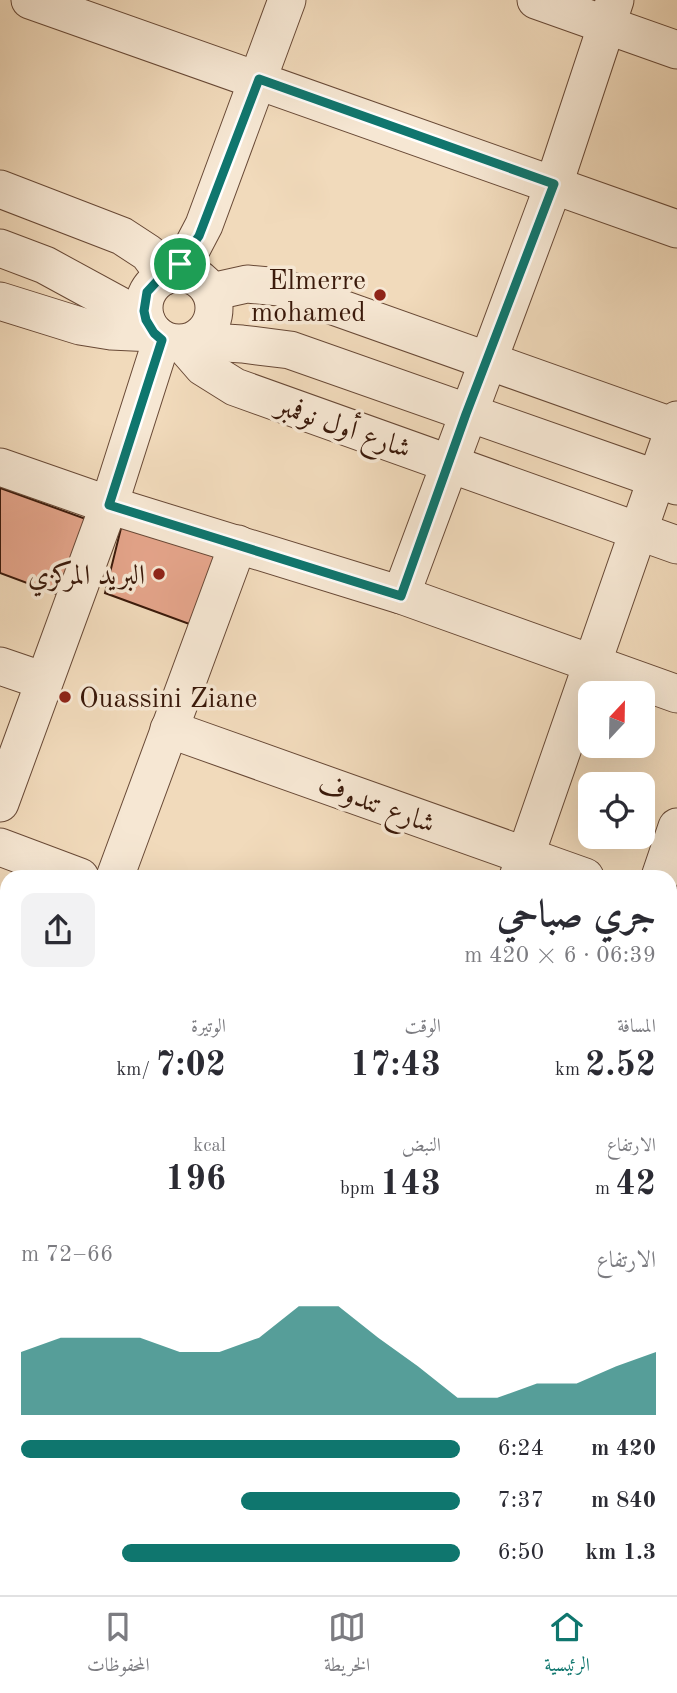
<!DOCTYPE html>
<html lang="ar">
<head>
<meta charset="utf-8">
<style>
  body { margin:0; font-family:"Old Standard TT",Amiri,serif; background:#f2f2f3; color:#2b2b33; direction:rtl; height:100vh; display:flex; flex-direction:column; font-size:26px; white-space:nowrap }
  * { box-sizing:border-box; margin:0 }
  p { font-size:23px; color:#7c7c81 }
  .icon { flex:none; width:38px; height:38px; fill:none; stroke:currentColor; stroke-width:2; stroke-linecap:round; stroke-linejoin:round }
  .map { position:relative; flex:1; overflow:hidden; direction:ltr }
  .drawer { position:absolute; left:0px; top:870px; width:677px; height:726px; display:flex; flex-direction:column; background:#fff; border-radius:21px 21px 0 0; box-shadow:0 7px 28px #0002; direction:rtl }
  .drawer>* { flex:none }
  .needle { width:46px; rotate:22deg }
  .buttons { position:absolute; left:578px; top:681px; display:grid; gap:14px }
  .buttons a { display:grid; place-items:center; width:77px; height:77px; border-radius:14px; background:#fff; box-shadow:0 7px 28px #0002; font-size:35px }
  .pin { position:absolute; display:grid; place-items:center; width:60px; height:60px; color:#fff; margin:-30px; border:4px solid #fff; border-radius:50%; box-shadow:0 2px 7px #0007 }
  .round { display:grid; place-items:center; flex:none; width:74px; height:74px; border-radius:14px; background:#f2f2f3 }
  .summary { display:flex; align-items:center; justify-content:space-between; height:119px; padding:0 21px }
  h1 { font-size:38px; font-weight:700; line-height:52px }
  .stats { display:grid; grid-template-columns:repeat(3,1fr); gap:10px; height:119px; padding:7px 21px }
  .stats div { display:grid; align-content:center }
  .stats b { font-size:35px; font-weight:700 }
  .stats small { font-size:19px; font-weight:400 }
  .stats p { font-size:19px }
  .chart { height:196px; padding:14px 21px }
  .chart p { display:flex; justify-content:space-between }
  .chart svg { width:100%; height:126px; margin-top:7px; fill:#0f766e; opacity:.7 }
  ul { padding:0 21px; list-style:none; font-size:23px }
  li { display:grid; grid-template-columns:112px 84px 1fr; align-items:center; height:52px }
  li i { height:18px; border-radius:9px; background:#0f766e }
  .tab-bar { display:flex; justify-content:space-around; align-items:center; height:98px; border-top:2px solid #e1e1e2; background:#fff; font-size:19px; color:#7c7c81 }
  .tab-bar a { display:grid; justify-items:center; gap:4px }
  .tab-bar .current { color:#0f766e }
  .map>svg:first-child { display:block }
  .building { fill:#e4a48a; stroke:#3a190a; stroke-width:2 }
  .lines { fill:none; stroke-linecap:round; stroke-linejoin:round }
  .minor-casing { stroke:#684936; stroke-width:39 }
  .major-casing { stroke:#3a190a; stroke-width:41 }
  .minor { stroke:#f6e7d3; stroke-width:37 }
  .major { stroke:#e8bd7e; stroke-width:38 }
  .route-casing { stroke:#fff; stroke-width:14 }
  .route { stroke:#0f766e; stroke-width:9 }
  .poi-dot { fill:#8f2418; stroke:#f6e7d3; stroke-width:2.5 }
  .labels { text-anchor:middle; stroke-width:7; stroke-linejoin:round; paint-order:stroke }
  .poi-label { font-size:28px; fill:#3a190a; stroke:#f6e7d3; text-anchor:end }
  .street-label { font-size:28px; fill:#3a190a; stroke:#f6e7d3 }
</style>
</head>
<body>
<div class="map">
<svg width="677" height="1595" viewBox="0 0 677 1595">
  <rect width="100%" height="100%" fill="#f1dabb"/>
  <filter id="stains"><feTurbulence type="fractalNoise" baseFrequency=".00286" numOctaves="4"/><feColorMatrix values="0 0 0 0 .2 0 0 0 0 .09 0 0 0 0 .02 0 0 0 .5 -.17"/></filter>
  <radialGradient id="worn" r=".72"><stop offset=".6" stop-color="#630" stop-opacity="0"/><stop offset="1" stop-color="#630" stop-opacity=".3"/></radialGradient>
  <g class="building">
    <polygon points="0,488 97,523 70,599 0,573"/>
    <polygon points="123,520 216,555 192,625 105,593"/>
  </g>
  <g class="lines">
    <g class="minor-casing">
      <g id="minor">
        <polyline points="30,0 677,229"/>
        <polyline points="536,0 677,50"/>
        <polyline points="0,189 122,236 148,253 165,276"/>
        <polyline points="0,248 45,265 146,320"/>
        <circle cx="179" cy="308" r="35"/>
        <polyline points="172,274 193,246 204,225 287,0"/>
        <polyline points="211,292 247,284 280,287 677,428"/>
        <polyline points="0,301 80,326 111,331 154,333"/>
        <polyline points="193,341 242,344 290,350 677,486"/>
        <polyline points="183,344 203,367 235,387 677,545"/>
        <polyline points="0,467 109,505 401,595 677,694"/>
        <polyline points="401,595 554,184 615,0"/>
        <polyline points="0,666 44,681"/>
        <polyline points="169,729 585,877"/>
        <polyline points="0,803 109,505 162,339"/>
        <polyline points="0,847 80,877"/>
        <polyline points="115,877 238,544"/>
        <polyline points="518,877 677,420"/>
        <polyline points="660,877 677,827"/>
        <polyline points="670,906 677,908"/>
        <polyline points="0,1028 7,1031"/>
        <polyline points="670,1099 677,1101"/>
        <polyline points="670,1285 677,1288"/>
        <polyline points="670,1405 677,1410"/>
        <polyline points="670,1549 677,1554"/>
        <polyline points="446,1595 446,1589"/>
      </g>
    </g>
    <g class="major-casing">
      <g id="major">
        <polyline points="0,1401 7,1407"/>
        <polyline points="226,1589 233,1595"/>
      </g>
    </g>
    <use href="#minor" class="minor"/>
    <use href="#major" class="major"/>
  </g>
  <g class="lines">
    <g class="route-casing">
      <polygon id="route" points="259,79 554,184 466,414 401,596 109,505 162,340 154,333 146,320 144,311 147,292 160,278 172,274 199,236"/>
    </g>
    <use href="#route" class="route"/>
  </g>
  <g class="poi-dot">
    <circle cx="380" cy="295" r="7"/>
    <circle cx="159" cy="574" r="7"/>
    <circle cx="65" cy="697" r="7"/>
  </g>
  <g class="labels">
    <g class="poi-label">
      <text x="366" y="289">Elmerre<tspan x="366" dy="32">mohamed</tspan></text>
      <text x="145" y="584">البريد المركزي</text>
      <text x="79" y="707" text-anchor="start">Ouassini Ziane</text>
    </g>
    <g class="street-label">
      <text transform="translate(344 426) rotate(19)" y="10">شارع أول نوفمبر</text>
      <text transform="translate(377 803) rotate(20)" y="10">شارع تندوف</text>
    </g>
  </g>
  <rect width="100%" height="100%" filter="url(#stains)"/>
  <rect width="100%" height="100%" fill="url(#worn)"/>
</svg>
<div class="buttons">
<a><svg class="needle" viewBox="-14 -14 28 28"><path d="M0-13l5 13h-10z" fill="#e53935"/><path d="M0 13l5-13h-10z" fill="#7c7c81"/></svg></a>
<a><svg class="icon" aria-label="locate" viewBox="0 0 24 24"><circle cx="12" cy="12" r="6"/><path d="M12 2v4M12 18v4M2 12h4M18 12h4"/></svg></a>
</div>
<div class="pin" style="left:180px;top:264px;background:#1e9e55"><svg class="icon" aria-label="arrive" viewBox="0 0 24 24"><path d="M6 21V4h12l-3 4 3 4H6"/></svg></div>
<section class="drawer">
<div class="summary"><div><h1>جري صباحي</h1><p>06:39 · 6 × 420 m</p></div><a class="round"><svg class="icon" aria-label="share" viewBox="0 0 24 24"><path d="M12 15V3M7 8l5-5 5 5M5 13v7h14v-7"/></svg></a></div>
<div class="stats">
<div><p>المسافة</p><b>2.52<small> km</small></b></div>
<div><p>الوقت</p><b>17:43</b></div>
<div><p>الوتيرة</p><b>7:02<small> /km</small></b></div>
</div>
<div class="stats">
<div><p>الارتفاع</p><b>42<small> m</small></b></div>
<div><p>النبض</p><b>143<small> bpm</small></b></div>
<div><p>kcal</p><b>196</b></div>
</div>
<div class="chart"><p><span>الارتفاع</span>66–72 m</p>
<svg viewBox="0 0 160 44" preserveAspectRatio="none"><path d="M0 44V22L10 17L20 17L30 17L40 22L50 22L60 17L70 6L80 6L90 17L100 27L110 38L120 38L130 33L140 33L150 27L160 22V44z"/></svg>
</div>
<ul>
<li><b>420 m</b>6:24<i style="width:100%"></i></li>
<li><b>840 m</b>7:37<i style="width:50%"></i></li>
<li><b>1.3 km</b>6:50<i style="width:77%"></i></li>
</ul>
</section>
</div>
<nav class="tab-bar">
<a class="current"><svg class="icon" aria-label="home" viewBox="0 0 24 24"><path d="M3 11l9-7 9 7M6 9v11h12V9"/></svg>الرئيسية</a>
<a><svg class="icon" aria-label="map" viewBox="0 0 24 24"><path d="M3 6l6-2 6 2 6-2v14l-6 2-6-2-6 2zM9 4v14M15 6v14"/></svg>الخريطة</a>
<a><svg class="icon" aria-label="saved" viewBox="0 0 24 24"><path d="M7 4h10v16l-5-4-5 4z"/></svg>المحفوظات</a>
</nav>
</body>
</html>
